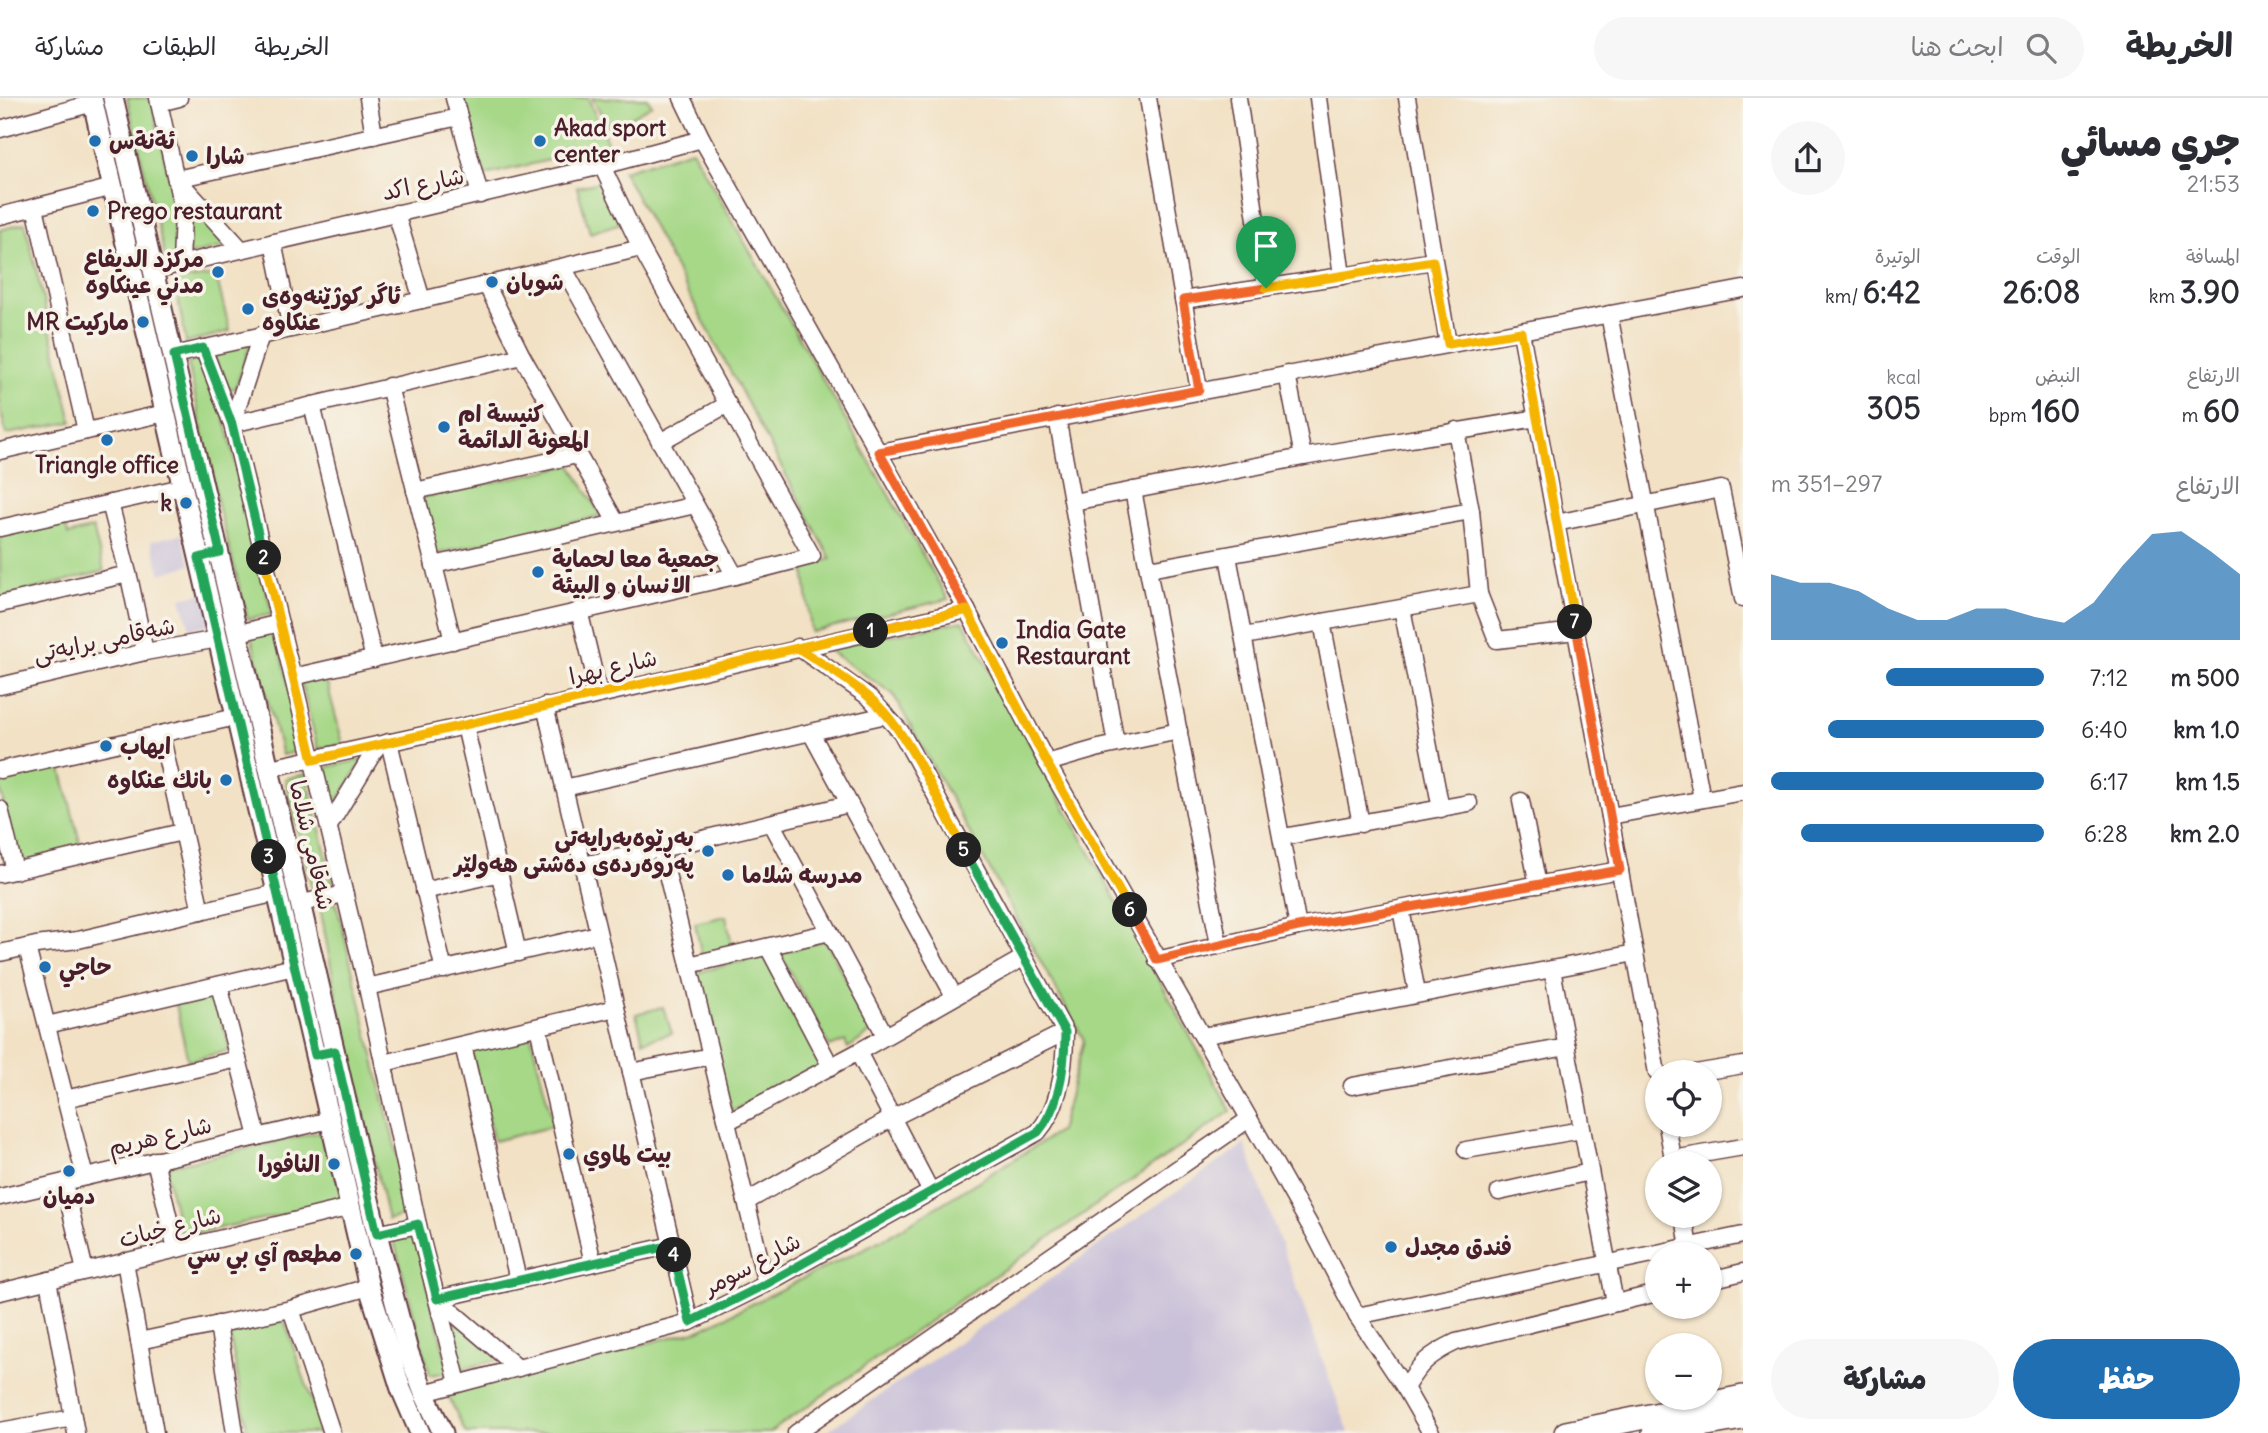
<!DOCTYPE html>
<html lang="ar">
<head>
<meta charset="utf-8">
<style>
  body { margin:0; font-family:Delius,"Playpen Sans Arabic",sans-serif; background:#f7f7f7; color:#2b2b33; direction:rtl; height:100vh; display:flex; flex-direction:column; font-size:26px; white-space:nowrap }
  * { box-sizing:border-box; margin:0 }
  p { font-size:23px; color:#7c7c81 }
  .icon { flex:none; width:38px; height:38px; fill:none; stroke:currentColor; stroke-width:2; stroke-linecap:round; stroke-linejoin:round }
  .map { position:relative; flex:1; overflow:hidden; direction:ltr }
  .details { display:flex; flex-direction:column; background:#fff; width:525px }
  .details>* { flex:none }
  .controls { position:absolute; left:1645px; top:962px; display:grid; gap:14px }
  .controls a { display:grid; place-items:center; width:77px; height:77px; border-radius:50%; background:#fff; box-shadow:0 2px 5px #0004; font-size:35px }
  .pin { position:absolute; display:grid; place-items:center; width:60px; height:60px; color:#fff; margin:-72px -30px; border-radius:50% 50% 50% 0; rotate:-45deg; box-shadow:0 0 7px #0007 }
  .pin .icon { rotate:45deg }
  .km { position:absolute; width:35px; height:35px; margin:-18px; border-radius:50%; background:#222; color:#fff; font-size:19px; line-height:35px; text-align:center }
  .round { display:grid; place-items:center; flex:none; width:74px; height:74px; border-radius:37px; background:#f7f7f7 }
  .headline { display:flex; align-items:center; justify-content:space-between; height:119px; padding:0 28px }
  h1 { font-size:38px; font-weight:800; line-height:52px }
  .metrics { display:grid; grid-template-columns:repeat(3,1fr); gap:10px; height:119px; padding:7px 28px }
  .metrics div { display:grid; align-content:center }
  .metrics b { font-size:30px; font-weight:800 }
  .metrics small { font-size:19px; font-weight:400 }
  .metrics p { font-size:19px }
  .chart { height:196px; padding:14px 28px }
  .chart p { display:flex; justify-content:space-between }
  .chart svg { width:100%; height:126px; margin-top:7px; fill:#1f6fb2; opacity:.7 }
  .cta { display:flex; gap:14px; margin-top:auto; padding:14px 28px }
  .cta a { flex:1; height:80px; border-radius:42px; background:#1f6fb2; color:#fff; font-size:28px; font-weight:800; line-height:80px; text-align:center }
  .cta a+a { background:#f7f7f7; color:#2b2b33 }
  ul { padding:0 28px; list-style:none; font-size:23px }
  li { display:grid; grid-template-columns:112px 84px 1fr; align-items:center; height:52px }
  li i { height:18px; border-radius:9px; background:#1f6fb2 }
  header { display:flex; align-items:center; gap:42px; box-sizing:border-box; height:98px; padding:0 35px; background:#fff; border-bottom:2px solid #e1e1e2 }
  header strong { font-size:33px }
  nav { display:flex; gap:38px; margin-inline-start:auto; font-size:24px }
  .search { width:490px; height:63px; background:#f7f7f7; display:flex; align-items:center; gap:18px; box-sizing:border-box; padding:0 24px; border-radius:38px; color:#7c7c81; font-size:26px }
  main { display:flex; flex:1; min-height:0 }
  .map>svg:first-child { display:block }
  .industrial { fill:#c8bfd8 }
  .green { fill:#a6d887; stroke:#787c59; stroke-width:2 }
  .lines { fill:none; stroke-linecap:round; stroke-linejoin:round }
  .minor-casing { stroke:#633c42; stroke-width:19 }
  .major-casing { stroke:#633c42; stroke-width:23 }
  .highway-casing { stroke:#633c42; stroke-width:26 }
  .minor { stroke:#fff; stroke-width:16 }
  .major { stroke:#fff; stroke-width:19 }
  .highway { stroke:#fff; stroke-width:23 }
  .split-1-casing { stroke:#fff; stroke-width:14 }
  .split-2-casing { stroke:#fff; stroke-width:14 }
  .split-3-casing { stroke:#fff; stroke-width:14 }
  .split-4-casing { stroke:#fff; stroke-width:14 }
  .split-5-casing { stroke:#fff; stroke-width:14 }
  .split-6-casing { stroke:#fff; stroke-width:14 }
  .split-7-casing { stroke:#fff; stroke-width:14 }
  .split-8-casing { stroke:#fff; stroke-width:14 }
  .split-1 { stroke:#f0652b; stroke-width:9 }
  .split-2 { stroke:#f5b400; stroke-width:9 }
  .split-3 { stroke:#22a559; stroke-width:9 }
  .split-4 { stroke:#22a559; stroke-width:9 }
  .split-5 { stroke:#22a559; stroke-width:9 }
  .split-6 { stroke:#f5b400; stroke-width:9 }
  .split-7 { stroke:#f0652b; stroke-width:9 }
  .split-8 { stroke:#f5b400; stroke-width:9 }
  .poi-dot { fill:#1f6fb2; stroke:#f7f3e8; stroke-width:2.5 }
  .labels { text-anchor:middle; stroke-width:7; stroke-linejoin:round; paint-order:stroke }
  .poi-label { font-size:23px; font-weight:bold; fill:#4a1f2b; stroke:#f7f3e8; text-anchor:start }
  .street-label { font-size:23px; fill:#4a1f2b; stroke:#f7f3e8 }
</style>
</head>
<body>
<header>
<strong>الخريطة</strong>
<div class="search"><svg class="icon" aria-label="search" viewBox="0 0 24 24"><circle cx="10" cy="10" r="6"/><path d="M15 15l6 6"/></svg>ابحث هنا</div>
<nav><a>الخريطة</a><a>الطبقات</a><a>مشاركة</a></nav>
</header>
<main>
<section class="details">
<div class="headline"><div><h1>جري مسائي</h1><p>21:53</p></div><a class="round"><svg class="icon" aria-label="share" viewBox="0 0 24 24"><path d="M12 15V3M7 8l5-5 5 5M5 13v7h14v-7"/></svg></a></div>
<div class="metrics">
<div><p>المسافة</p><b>3.90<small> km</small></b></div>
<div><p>الوقت</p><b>26:08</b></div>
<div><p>الوتيرة</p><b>6:42<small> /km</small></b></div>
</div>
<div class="metrics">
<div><p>الارتفاع</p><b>60<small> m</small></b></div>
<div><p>النبض</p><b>160<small> bpm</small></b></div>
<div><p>kcal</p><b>305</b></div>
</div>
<div class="chart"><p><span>الارتفاع</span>297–351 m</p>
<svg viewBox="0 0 160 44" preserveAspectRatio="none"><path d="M0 44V21L10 24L20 24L30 27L40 33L50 37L60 37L70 33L80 33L90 36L100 38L110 31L120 18L130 7L140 6L150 13L160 21V44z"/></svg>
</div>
<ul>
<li><b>500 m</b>7:12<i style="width:58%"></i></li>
<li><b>1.0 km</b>6:40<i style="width:79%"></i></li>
<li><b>1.5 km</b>6:17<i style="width:100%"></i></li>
<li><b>2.0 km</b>6:28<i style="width:89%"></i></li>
</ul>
<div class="cta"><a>حفظ</a><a>مشاركة</a></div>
</section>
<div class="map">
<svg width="1743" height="1335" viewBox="0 0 1743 1335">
  <rect width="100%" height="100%" fill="#f7f3e8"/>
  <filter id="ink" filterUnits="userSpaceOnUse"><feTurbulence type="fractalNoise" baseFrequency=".0143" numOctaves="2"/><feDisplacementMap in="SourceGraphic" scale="14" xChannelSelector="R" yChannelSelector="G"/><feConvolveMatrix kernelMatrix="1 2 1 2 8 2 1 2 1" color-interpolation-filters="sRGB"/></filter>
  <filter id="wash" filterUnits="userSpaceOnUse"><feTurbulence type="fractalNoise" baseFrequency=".00686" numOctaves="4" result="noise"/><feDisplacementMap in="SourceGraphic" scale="28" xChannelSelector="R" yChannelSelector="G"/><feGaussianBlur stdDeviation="1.57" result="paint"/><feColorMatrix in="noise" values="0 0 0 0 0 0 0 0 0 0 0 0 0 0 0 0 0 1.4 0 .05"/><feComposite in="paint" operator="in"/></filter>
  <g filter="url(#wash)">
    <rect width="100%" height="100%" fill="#f2e1c4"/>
    <g class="industrial">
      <polygon points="181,436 191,467 161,476 151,443"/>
      <polygon points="204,495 212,525 190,531 181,500"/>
      <polygon points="1245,1046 1349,1335 824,1335 981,1229"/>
    </g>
    <g class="green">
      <polygon points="127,0 151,0 176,109 177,160 165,159"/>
      <polygon points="461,0 588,0 609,48 481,78"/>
      <polygon points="592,0 647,0 652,7 610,31"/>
      <polygon points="692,52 948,501 811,534 804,469 831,461 623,73"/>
      <polygon points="604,83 627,123 590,135 577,89"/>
      <polygon points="188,102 226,148 189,157"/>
      <polygon points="25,125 72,324 6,336 0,310 0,132"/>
      <polygon points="216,177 230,233 186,245 175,183"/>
      <polygon points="251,244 237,286 235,290 228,291 212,254"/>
      <polygon points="204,261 227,329 272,516 248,521 219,411 188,265"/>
      <polygon points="571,367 601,418 436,456 422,400"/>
      <polygon points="64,420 68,437 93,430 104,473 0,500 0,437"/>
      <polygon points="963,523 1231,1013 769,1335 466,1335 447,1296 699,1232 889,1138 1060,1033 1084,942 893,596 825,550"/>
      <polygon points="275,529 304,652 282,657 250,535"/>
      <polygon points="325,578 343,646 318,651 301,584"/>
      <polygon points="364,661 333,710 323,670"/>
      <polygon points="60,667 82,752 19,769 0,691 0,680"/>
      <polygon points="306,676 335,792 313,795 285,681"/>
      <polygon points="336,804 411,1115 388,1122 336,896 320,809"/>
      <polygon points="726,818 733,852 702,859 695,825"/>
      <polygon points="825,842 873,933 848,950 845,943 830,949 780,855"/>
      <polygon points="774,855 830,964 731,1013 695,875"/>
      <polygon points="214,894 230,952 188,963 175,903"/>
      <polygon points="663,909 672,935 643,943 636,916"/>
      <polygon points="530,935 554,1028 494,1043 470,950"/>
      <polygon points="328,1032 343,1104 181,1138 165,1069"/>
      <polygon points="414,1131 449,1274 430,1277 392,1135"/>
      <polygon points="454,1221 500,1261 462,1271"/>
      <polygon points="284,1222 323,1335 248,1335 229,1233"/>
    </g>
  </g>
  <g filter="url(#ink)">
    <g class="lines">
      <g class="minor-casing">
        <g id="minor">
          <polyline points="158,0 183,114 181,166"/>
          <polyline points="368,0 374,38"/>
          <polyline points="454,0 480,97"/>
          <polyline points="682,0 702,41 967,512 1047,665 1313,1133 1357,1218 1405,1290 1431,1335"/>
          <polyline points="1148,0 1199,292"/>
          <polyline points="1238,0 1266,189"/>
          <polyline points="1318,0 1342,178 1433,163"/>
          <polyline points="1407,0 1448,246"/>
          <polyline points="159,5 179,0"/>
          <polyline points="0,31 93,5"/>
          <polyline points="176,81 459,19"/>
          <polyline points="177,81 241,151"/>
          <polyline points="35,109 86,333"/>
          <polyline points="396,115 422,202"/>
          <polyline points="0,118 113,89"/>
          <polyline points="273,144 291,231"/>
          <polyline points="563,169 735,478"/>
          <polyline points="154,172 602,68 702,41"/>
          <polyline points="486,186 522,258 616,424"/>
          <polyline points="1183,202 1342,178"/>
          <polyline points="1609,216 1702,701"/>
          <polyline points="1521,234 1657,975"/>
          <polyline points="261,237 232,326 522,258"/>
          <polyline points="203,250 232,326 367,889 418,1127 458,1285"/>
          <polyline points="174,257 422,202 641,150"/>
          <polyline points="1287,276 1303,359"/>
          <polyline points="389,288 453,543"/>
          <polyline points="312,307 374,561"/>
          <polyline points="1057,319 1116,646"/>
          <polyline points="1456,332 1471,413 1479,496 1497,542 1576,533"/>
          <polyline points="660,344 728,306"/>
          <polyline points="0,353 165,315"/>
          <polyline points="879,354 1743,191"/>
          <polyline points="1133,392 1219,847"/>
          <polyline points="415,393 577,357"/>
          <polyline points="1073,404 1303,359 1537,320"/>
          <polyline points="110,405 130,483 145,554"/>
          <polyline points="1556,425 1721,391 1743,501"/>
          <polyline points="0,430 182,389"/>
          <polyline points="1228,458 1298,829"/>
          <polyline points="434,467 695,407"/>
          <polyline points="1149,471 1471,413"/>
          <polyline points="0,506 128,476"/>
          <polyline points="1402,510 1441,711"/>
          <polyline points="579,512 599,596"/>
          <polyline points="1322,524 1361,726"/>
          <polyline points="239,535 280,525"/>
          <polyline points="1244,538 1479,496"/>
          <polyline points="293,579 735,478 812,458 641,150 602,68"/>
          <polyline points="0,588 145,554 218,541"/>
          <polyline points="545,608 690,1224"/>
          <polyline points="465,628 518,855"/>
          <polyline points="811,635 954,898"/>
          <polyline points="161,636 201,813"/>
          <polyline points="389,644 444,872"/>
          <polyline points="1047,665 1099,650 1179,633"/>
          <polyline points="270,670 465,628 967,512"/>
          <polyline points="0,672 236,619"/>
          <polyline points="564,690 886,617"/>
          <polyline points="1521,703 1538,787"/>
          <polyline points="0,711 15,773"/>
          <polyline points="1610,718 1743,694"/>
          <polyline points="772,726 885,937"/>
          <polyline points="329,728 378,647"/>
          <polyline points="1283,739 1469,705"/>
          <polyline points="661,751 766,1186"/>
          <polyline points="582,767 661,751 849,706"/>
          <polyline points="0,776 182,734"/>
          <polyline points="424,793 500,775"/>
          <polyline points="301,805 345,796"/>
          <polyline points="1401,811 1417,895"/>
          <polyline points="27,849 85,1079"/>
          <polyline points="768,849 831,969"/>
          <polyline points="0,855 36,847 78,842 277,795"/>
          <polyline points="1157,862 1298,829 1620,772"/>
          <polyline points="689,867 830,834"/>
          <polyline points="1552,871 1615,1205"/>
          <polyline points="219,887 258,1039"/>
          <polyline points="367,889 598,836"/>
          <polyline points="47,927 294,869"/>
          <polyline points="538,929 593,1165"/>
          <polyline points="1202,938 1635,855"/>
          <polyline points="463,947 518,1182"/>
          <polyline points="858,954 931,1094"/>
          <polyline points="384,965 616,910"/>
          <polyline points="631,974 711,958"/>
          <polyline points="1695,975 1743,967"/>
          <polyline points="1352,988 1567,949"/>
          <polyline points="65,1001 238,961"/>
          <polyline points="727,1024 858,954 1023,860"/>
          <polyline points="1667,1027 1674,1066"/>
          <polyline points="1466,1052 1582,1032"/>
          <polyline points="1673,1061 1743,1049"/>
          <polyline points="155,1062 176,1151"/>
          <polyline points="64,1084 85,1173"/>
          <polyline points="1499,1094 1590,1074"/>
          <polyline points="0,1099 330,1022"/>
          <polyline points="746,1104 892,1020 1065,934"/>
          <polyline points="1684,1118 1690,1157"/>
          <polyline points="377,1136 418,1127"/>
          <polyline points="125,1163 155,1335"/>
          <polyline points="48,1182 76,1335"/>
          <polyline points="1710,1182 1743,1174"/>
          <polyline points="0,1194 351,1109"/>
          <polyline points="291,1211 332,1335"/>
          <polyline points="1357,1218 1743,1137"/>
          <polyline points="218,1226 235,1335"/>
          <polyline points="139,1243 291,1211 369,1189"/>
          <polyline points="518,1270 437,1201 672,1147"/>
          <path d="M1405 1290C1420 1265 1429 1257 1456 1244L1657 1195"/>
          <path d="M424 1295 690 1224 766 1186 1038 1034C1060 1009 1065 967 1065 934L901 634 870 600 798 549"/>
          <polyline points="0,1333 73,1320"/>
          <polyline points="796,1335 1249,1021"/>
        </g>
      </g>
      <g class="major-casing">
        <g id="major">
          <polyline points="92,0 369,1189 401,1291 420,1335"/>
          <polyline points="113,0 377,1136 408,1253 424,1295 443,1335"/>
        </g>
      </g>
      <g class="highway-casing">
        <g id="highway">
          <polyline points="1566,1335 1743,1299"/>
          <polyline points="1654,1335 1743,1320"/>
        </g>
      </g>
      <use href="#minor" class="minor"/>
      <use href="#major" class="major"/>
      <use href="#highway" class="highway"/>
    </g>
  </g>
  <g class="lines" filter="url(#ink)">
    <g class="split-1-casing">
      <polyline id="split-1" points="871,533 967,512 879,354 1199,292 1183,202 1266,190"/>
    </g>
    <g class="split-2-casing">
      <polyline id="split-2" points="264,460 313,662 871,533"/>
    </g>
    <g class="split-3-casing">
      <polyline id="split-3" points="264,460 232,326 203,250 174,257 220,454 199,460 269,759"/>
    </g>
    <g class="split-4-casing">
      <polyline id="split-4" points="269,759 315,957 335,953 377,1136 418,1126 437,1201 672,1147 674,1157"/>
    </g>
    <g class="split-5-casing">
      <path id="split-5" d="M674 1157 690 1224 766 1186 1038 1034C1060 1008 1065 967 1065 934L964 752"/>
    </g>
    <g class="split-6-casing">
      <path id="split-6" d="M964 752C939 706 909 633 870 600 848 581 822 566 798 550L967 512 1047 665 1130 812"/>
    </g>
    <g class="split-7-casing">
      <polyline id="split-7" points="1130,812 1157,862 1298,829 1620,772 1575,524"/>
    </g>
    <g class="split-8-casing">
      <polyline id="split-8" points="1266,190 1433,163 1448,246 1521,234 1575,524"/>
    </g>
    <use href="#split-1" class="split-1"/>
    <use href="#split-2" class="split-2"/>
    <use href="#split-3" class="split-3"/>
    <use href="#split-4" class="split-4"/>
    <use href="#split-5" class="split-5"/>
    <use href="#split-6" class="split-6"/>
    <use href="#split-7" class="split-7"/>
    <use href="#split-8" class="split-8"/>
  </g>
  <g class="poi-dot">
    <circle cx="95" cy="43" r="7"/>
    <circle cx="540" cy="43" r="7"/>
    <circle cx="192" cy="58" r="7"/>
    <circle cx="93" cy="113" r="7"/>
    <circle cx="218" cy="174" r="7"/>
    <circle cx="492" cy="184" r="7"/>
    <circle cx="248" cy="211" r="7"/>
    <circle cx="143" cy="224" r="7"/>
    <circle cx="444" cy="329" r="7"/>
    <circle cx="107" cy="342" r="7"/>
    <circle cx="186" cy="405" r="7"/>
    <circle cx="538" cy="474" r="7"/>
    <circle cx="1002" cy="545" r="7"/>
    <circle cx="106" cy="648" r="7"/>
    <circle cx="226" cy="682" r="7"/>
    <circle cx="708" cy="753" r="7"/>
    <circle cx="728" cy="777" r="7"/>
    <circle cx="45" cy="869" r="7"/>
    <circle cx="569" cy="1056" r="7"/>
    <circle cx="334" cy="1066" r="7"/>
    <circle cx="69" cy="1073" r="7"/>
    <circle cx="1391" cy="1149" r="7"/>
    <circle cx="356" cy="1156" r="7"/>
  </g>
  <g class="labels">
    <g class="poi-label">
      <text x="554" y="38">Akad sport<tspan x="554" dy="26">center</tspan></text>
      <text x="109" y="51">ئةنةس</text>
      <text x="206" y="66">شارا</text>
      <text x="107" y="121">Prego restaurant</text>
      <text x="204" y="169" text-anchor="end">مرکزد الدیفاع<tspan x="204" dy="26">مدني عينكاوه</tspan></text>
      <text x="506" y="192">شوبان</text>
      <text x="262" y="206">ئاگر كوژێنه‌وه‌ی<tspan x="262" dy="26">عنكاوه</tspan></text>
      <text x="129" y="232" text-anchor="end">MR ماركيت</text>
      <text x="458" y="324">كنيسة ام<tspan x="458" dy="26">المعونة الدائمة</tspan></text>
      <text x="107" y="375" text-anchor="middle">Triangle office</text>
      <text x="172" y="413" text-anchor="end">k</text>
      <text x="552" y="469">جمعية معا لحماية<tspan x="552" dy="26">الانسان و البيئة</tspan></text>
      <text x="1016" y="540">India Gate<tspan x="1016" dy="26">Restaurant</tspan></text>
      <text x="120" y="656">ايهاب</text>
      <text x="212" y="690" text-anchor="end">بانك عنكاوه</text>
      <text x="694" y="748" text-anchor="end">بەڕێوەبەرایەتی<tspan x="694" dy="26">پەروەردەی دەشتی هەولێر</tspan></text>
      <text x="742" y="785">مدرسه‌ شلاما</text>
      <text x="59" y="877">حاجي</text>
      <text x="583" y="1064">بيت لماوي</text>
      <text x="320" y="1074" text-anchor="end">النافورا</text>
      <text x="69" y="1106" text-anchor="middle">دميان</text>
      <text x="1405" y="1157">فندق مجدل</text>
      <text x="342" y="1164" text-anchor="end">مطعم آي بي سي</text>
    </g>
    <g class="street-label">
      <text transform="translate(423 86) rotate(-12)" y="8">شارع اكد</text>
      <text transform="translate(104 542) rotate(-12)" y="8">شەقامی برایەتی</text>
      <text transform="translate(613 569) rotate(-13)" y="8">شارع بهرا</text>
      <text transform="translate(312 747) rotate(77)" y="8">شەقامی شلاما</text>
      <text transform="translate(160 1038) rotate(-13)" y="8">شارع هريم</text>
      <text transform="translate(170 1129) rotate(-14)" y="8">شارع خبات</text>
      <text transform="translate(752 1166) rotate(-28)" y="8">شارع سومر</text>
    </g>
  </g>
</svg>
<div class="controls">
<a><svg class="icon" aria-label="locate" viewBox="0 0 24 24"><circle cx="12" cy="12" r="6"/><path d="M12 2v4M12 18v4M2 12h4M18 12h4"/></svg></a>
<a><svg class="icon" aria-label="layers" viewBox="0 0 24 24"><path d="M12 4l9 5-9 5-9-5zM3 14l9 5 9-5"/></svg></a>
<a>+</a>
<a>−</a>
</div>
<div class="pin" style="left:1266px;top:190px;background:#1e9e55"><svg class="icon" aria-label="arrive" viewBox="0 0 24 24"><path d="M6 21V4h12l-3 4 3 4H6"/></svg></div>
<b class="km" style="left:871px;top:533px">1</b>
<b class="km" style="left:264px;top:460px">2</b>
<b class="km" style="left:269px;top:759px">3</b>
<b class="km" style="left:674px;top:1157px">4</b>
<b class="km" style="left:964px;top:752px">5</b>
<b class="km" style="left:1130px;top:812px">6</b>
<b class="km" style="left:1575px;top:524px">7</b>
</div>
</main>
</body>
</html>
